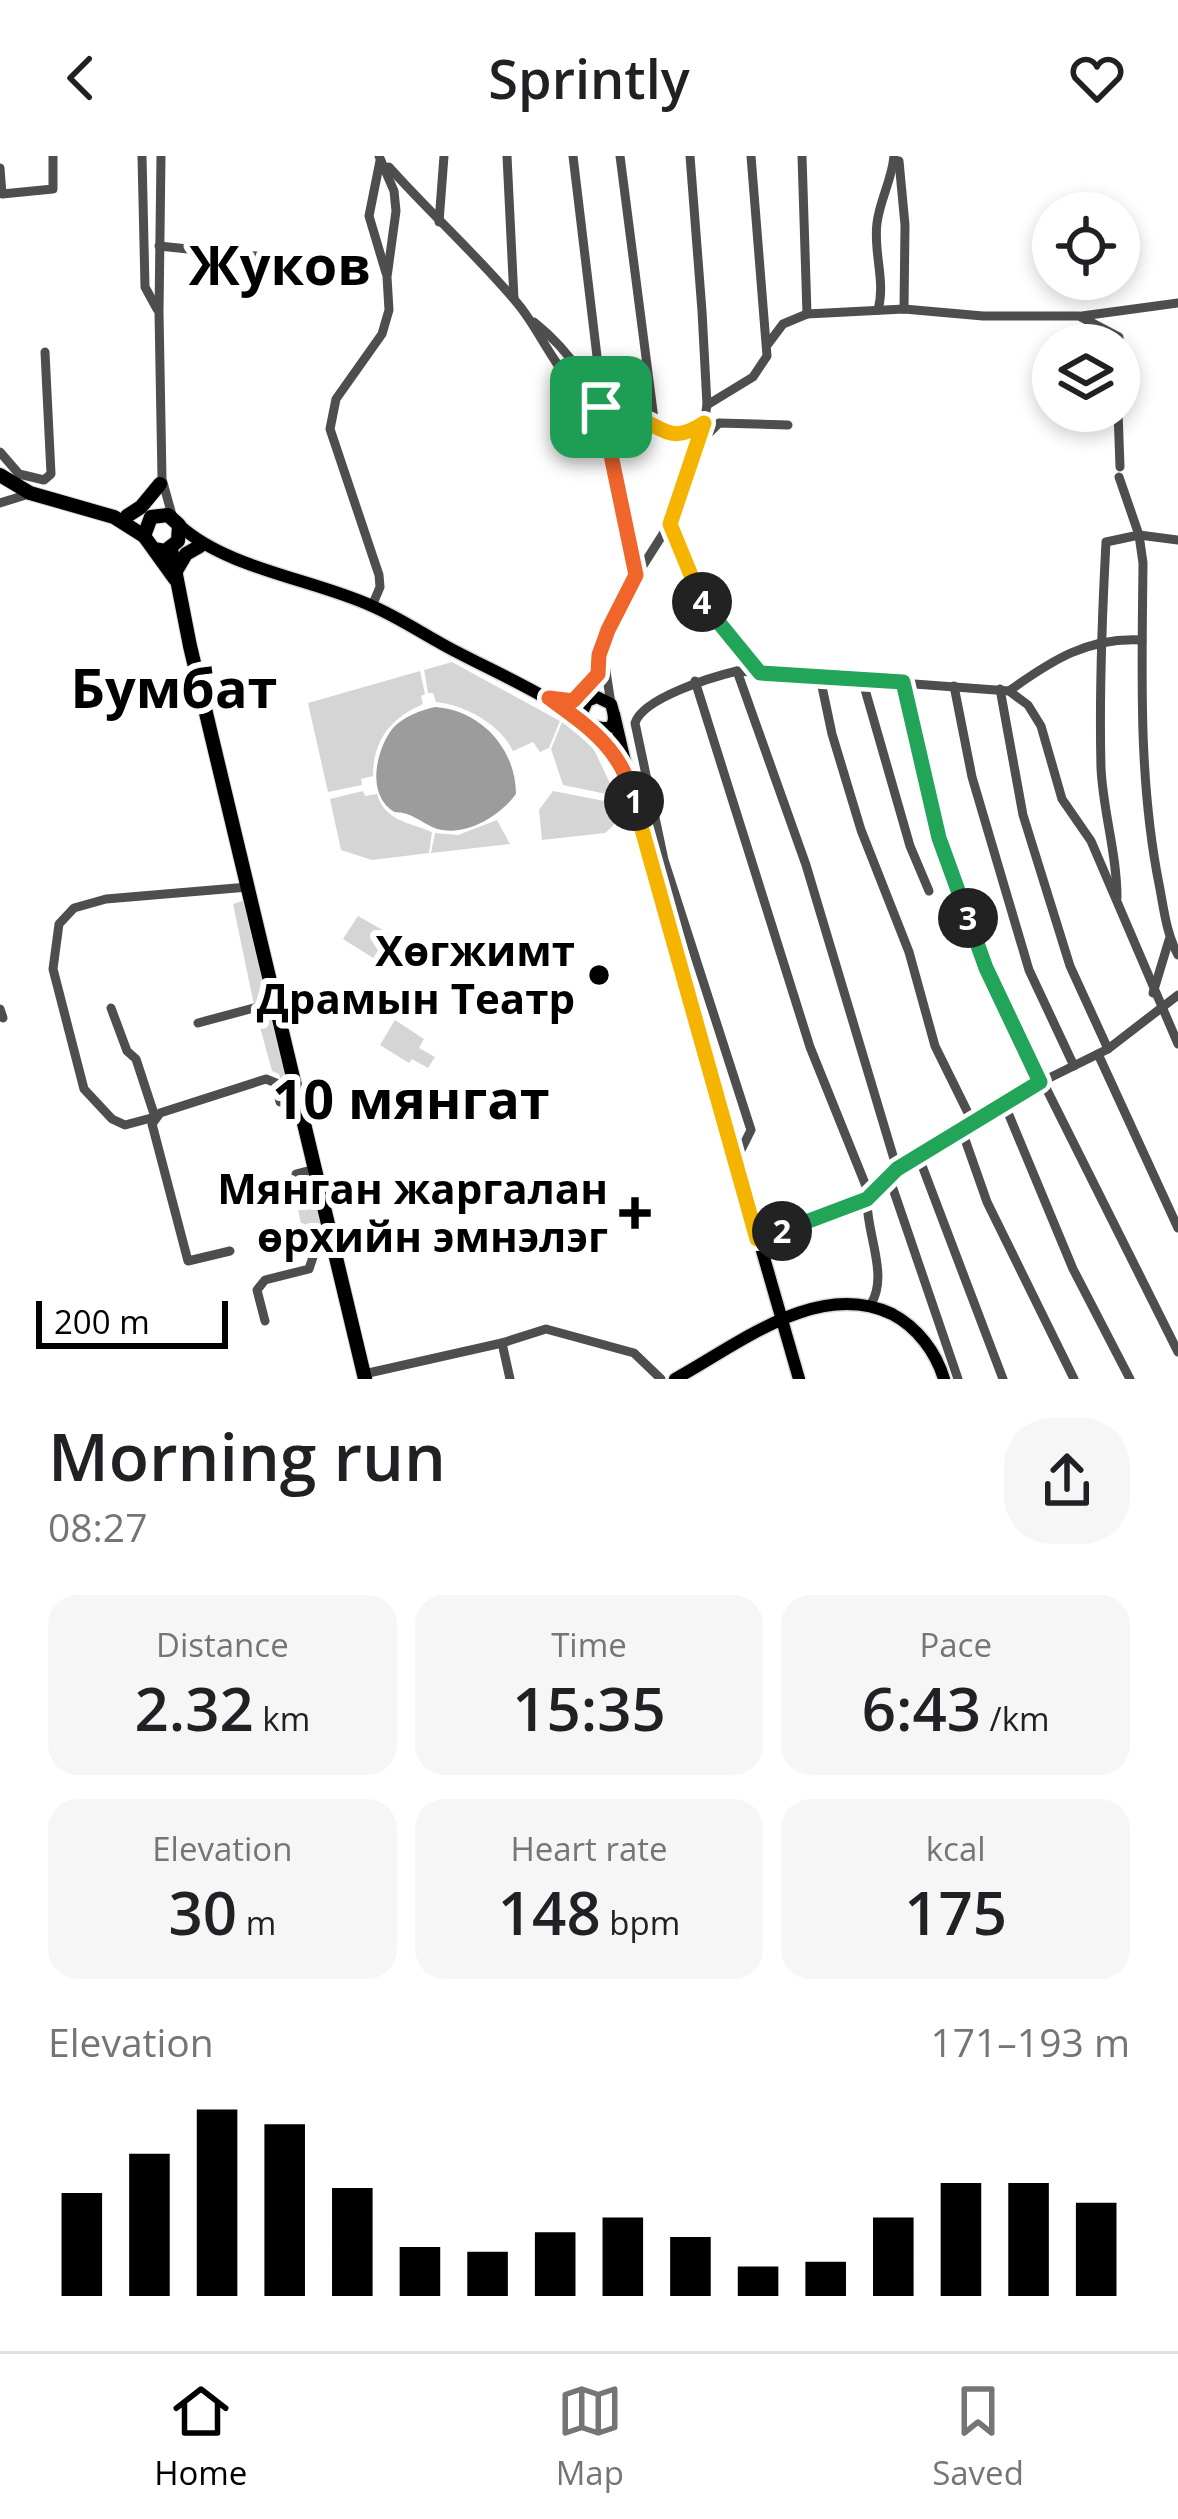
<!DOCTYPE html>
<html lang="en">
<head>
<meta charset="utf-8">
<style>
  body { margin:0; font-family:"Open Sans",sans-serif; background:#f6f6f6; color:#202124; height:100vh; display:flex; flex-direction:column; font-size:45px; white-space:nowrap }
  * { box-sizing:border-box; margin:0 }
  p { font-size:39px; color:#757577 }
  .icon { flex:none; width:66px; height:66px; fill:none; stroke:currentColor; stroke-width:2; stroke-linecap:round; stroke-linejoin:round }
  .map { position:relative; height:1223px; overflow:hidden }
  .sheet { display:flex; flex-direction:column; background:#fff; flex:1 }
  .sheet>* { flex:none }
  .fabs { position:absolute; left:1032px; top:36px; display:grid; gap:24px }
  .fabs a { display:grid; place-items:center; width:108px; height:108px; border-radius:50%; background:#fff; box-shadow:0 6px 18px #0003; font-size:60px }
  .scale { position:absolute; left:36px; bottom:30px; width:192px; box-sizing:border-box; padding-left:12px; border:6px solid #000; border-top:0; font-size:33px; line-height:42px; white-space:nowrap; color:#000; -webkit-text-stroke:9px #fff; paint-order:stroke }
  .pin { position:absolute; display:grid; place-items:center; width:102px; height:102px; color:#fff; margin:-51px; border-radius:24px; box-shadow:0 6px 18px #0006 }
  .km { position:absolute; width:60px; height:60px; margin:-30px; border-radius:50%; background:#222; color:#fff; font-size:33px; line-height:60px; text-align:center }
  .round { display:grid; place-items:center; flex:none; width:126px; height:126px; border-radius:48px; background:#f6f6f6 }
  .summary { display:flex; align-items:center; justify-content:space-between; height:204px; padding:0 48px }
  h1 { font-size:66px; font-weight:600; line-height:90px }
  .figures { display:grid; grid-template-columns:repeat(3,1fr); gap:18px; height:204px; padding:12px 48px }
  .figures div { display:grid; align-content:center; border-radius:30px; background:#f6f6f6; text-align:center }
  .figures b { font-size:60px; font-weight:600 }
  .figures small { font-size:33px; font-weight:400 }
  .figures p { font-size:33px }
  .chart { height:336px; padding:24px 48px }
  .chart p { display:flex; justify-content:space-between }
  .chart svg { width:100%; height:216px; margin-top:12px; stroke:#000; stroke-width:6 }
  header { display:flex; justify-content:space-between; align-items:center; height:156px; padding:0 48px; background:#fff; font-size:54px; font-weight:600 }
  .dock { display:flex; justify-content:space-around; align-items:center; height:168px; border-top:3px solid #e0e0e0; background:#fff; font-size:33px; color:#757577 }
  .dock a { display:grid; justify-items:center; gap:6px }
  .dock .active { color:#000 }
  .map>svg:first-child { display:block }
  .green { fill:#d5d5d5 }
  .water { fill:#9c9c9c }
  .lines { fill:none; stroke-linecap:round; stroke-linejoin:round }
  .major-casing { stroke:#dbdbdb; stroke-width:15 }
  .highway-casing { stroke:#dbdbdb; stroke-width:16 }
  .minor { stroke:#4e4e4e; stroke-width:9 }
  .major { stroke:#000; stroke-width:12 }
  .highway { stroke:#000; stroke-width:14 }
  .split-1-casing { stroke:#fff; stroke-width:24 }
  .split-2-casing { stroke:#fff; stroke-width:24 }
  .split-3-casing { stroke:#fff; stroke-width:24 }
  .split-4-casing { stroke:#fff; stroke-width:24 }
  .split-5-casing { stroke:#fff; stroke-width:24 }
  .split-1 { stroke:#f0652b; stroke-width:15 }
  .split-2 { stroke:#f5b400; stroke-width:15 }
  .split-3 { stroke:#22a559; stroke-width:15 }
  .split-4 { stroke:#22a559; stroke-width:15 }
  .split-5 { stroke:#f5b400; stroke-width:15 }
  .poi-dot { fill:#000; stroke:#fff; stroke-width:4.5 }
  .labels { text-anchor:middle; stroke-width:12; stroke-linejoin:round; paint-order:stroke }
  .poi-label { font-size:42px; font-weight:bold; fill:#000; stroke:#fff; text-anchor:end }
  .district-label { font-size:54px; font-weight:bold; fill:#000; stroke:#fff }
</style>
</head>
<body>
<header><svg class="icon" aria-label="back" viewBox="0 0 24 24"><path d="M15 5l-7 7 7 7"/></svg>Sprintly<svg class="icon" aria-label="heart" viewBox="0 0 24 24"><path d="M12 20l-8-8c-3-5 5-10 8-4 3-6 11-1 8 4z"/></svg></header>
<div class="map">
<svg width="1178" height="1223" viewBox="0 0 1178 1223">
  <rect width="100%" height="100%" fill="#fff"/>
  <g class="green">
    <path d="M452 506 560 565 549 592 540 596 533 586 513 595C500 568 465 549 436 546L433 537H428L424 514Z"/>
    <path d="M420 515 425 538 421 540 423 548C391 562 373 584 373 620L361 623 362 629 328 636 308 547Z"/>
    <polygon points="562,566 588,581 616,640 563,629 551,593"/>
    <path d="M363 635 365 640 377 638C385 665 408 666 432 676L429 697 372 704 341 694 330 643Z"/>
    <polygon points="553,635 620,648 625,659 605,677 542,684 539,654"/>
    <polygon points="497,664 510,688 431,697 435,677 458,679"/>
    <polygon points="245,744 269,845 254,849 233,748"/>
    <polygon points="358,760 402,785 386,810 343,783"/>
    <polygon points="272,856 293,938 285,940 279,918 272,915 257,860"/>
    <polygon points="395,864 424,883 419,892 435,901 428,912 412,903 409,907 380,889"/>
    <polygon points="312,1022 325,1079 314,1082 302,1072 293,1030"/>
  </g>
  <path class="water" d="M435 551C481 554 516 593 516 638 501 659 469 679 442 674 429 672 419 662 407 658 398 655 397 659 389 652 367 633 377 592 393 572 403 561 421 554 435 551Z"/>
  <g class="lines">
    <g class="major-casing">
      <g id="major">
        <path d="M179 369C227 413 313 423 372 450 400 462 426 480 453 494 491 514 530 531 566 554 581 564 625 592 611 548L597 541 587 545 582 557 585 566"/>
        <polyline points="573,545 597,518"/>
        <polyline points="614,558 641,675 799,1223"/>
        <polyline points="593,573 625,614"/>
        <path d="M675 1223C739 1188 818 1123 892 1158 917 1171 936 1196 944 1223"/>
      </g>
    </g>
    <g class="highway-casing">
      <g id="highway">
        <polyline points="0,319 30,337 114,361 144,380"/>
        <polyline points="127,360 141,351 160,328"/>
        <polyline points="154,393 165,395 178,385 179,369 168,359 151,361 144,380 175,423"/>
        <polyline points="171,393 190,490 365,1223"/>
        <polyline points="176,415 186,398 200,390"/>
      </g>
    </g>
    <g class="minor">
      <polyline points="142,0 145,131 157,153"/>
      <polyline points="161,0 159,156 162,323 172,359"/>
      <polyline points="507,0 514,143"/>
      <polyline points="573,0 599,217 609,249"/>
      <polyline points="620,0 655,271"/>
      <polyline points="380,5 369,60 386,117"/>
      <polyline points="899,5 905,69 904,153"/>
      <path d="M389 11C431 58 478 100 518 148 543 178 558 224 593 244"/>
      <polyline points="0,12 2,38 53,33 53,0"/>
      <polyline points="439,66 444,0"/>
      <polyline points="159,90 323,107"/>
      <path d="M878 154C886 125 873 96 877 67 880 43 892 24 894 0"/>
      <polyline points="807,158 904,153 983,160 1079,160 1119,181 1119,189"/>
      <polyline points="1082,160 1178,147"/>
      <path d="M534 166C568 193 603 240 608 282 612 312 610 336 624 364"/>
      <polyline points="768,188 783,168 807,158 802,0"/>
      <polyline points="707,249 753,221 767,200 751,0"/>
      <polyline points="604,250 639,248 648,238"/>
      <polyline points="1118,255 1120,311"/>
      <path d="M607 274 628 261C664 266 665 292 704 267"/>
      <polyline points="704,282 719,267 788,269"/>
      <polyline points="0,296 19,318 44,324 51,318 45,196"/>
      <polyline points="613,314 622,338 636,419"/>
      <path d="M1119 321 1139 379 1143 407C1142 515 1138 622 1159 728 1164 753 1166 777 1178 799"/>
      <polyline points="0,347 29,338"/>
      <polyline points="670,367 689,423 707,456 761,517"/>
      <polyline points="372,450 380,431 379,419 330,273 336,243 382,178 389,154 387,121 396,55 394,35 379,0"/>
      <polyline points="603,496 611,548"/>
      <polyline points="737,515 806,709 897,1013"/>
      <polyline points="820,521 832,578 861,674 909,796 935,890 972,965"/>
      <polyline points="862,523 910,690 929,735"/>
      <polyline points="695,525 810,891 870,1040"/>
      <polyline points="903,526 939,682 986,812 1178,1196"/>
      <polyline points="954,530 972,621 1029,814 1074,910"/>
      <polyline points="1000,533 1023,659 1070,810 1108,893"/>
      <path d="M1009 535C1052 504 1088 481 1142 484"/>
      <polyline points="592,542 599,499 609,474 623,441 670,367 704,267 707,249 702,155 690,0"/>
      <path d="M1117 742C1117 697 1103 656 1101 612 1099 536 1102 461 1106 386L1139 379 1178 384"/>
      <polyline points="1153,837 1169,784"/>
      <polyline points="111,852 127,895 136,903 155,961 125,969 112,963 84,933 53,813 59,768 74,752 106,743 248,731"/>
      <polyline points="0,853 3,862"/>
      <polyline points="198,867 276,846"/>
      <polyline points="1098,898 1178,1072"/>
      <polyline points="1004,947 1073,1113 1130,1223"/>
      <polyline points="961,972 987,1046 1074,1223"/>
      <polyline points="918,999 1003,1223"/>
      <path d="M735 1006 751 974 664 704 635 567C643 542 712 521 737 515L1009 535 1028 549 1041 570 1062 643 1091 685 1178 888"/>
      <polyline points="296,1018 315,1013"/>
      <polyline points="889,1021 958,1223"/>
      <path d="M867 1043C866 1077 889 1119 871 1148"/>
      <polyline points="757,1083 867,1043 897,1013 945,981 1041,926 1108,893 1178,839"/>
      <polyline points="279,1084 296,1080 312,1087 332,1079"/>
      <polyline points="230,1095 188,1105 152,968 160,957 266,923 276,927 280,946"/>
      <polyline points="265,1165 257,1134 265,1124 309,1113 314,1098 312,1087"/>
      <polyline points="502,1187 510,1223"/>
      <polyline points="364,1218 502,1187 546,1173 634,1197 661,1223"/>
    </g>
    <use href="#major" class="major"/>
    <use href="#highway" class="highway"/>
  </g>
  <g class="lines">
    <g class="split-1-casing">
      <path id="split-1" d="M601 251 636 419 608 474 599 499 598 518 573 545 549 542C589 571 623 594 634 645"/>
    </g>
    <g class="split-2-casing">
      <polyline id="split-2" points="634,645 757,1083 782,1075"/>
    </g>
    <g class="split-3-casing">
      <polyline id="split-3" points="782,1075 867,1043 897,1013 1040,926 986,812 968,762"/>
    </g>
    <g class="split-4-casing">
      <polyline id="split-4" points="702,446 760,517 903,526 939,682 968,762"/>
    </g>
    <g class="split-5-casing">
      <path id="split-5" d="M601 251 627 250 628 261C664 266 666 292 704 267L670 368 702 446"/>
    </g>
    <use href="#split-1" class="split-1"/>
    <use href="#split-2" class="split-2"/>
    <use href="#split-3" class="split-3"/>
    <use href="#split-4" class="split-4"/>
    <use href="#split-5" class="split-5"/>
  </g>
  <g class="poi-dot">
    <circle cx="599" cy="819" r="12"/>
    <path d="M629 1039h12v12h12v12h-12v12h-12v-12h-12v-12h12z"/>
  </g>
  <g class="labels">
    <g class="poi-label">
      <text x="575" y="810">Хөгжимт<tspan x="575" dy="48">Драмын Театр</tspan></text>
      <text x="608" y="1048">Мянган жаргалан<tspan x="608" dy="48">өрхийн эмнэлэг</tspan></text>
    </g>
    <g class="district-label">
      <text x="280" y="129">Жуков</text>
      <text x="174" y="552">Бумбат</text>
      <text x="411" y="963">10 мянгат</text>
    </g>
  </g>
</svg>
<div class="fabs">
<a><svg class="icon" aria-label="locate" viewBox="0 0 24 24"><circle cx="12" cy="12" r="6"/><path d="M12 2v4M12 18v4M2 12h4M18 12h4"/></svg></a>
<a><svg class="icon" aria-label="layers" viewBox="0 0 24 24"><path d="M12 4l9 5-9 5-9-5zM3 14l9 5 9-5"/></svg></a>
</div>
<div class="scale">200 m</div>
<div class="pin" style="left:601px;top:251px;background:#1e9e55"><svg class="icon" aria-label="arrive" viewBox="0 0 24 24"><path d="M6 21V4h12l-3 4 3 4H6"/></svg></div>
<b class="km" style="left:634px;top:645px">1</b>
<b class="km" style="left:782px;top:1075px">2</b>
<b class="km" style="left:968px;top:762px">3</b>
<b class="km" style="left:702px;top:446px">4</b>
</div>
<section class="sheet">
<div class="summary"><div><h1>Morning run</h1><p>08:27</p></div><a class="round"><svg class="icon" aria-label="share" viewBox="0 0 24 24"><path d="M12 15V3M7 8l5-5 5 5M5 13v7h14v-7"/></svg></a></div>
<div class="figures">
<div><p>Distance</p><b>2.32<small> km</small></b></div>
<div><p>Time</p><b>15:35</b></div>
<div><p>Pace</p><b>6:43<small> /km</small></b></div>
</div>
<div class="figures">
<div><p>Elevation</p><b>30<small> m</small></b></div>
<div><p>Heart rate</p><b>148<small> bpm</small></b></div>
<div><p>kcal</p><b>175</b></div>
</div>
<div class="chart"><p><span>Elevation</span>171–193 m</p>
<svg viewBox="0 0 160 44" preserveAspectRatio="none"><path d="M5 44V23M15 44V15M25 44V6M35 44V9M45 44V22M55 44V34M65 44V35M75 44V31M85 44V28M95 44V32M105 44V38M115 44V37M125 44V28M135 44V21M145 44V21M155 44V25"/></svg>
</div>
</section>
<nav class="dock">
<a class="active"><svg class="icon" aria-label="home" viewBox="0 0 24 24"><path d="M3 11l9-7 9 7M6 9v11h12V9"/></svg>Home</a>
<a><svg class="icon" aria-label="map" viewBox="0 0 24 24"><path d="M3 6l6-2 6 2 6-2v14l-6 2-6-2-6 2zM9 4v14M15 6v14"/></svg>Map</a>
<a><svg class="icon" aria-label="saved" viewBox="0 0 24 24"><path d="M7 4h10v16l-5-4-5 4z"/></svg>Saved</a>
</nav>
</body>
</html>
